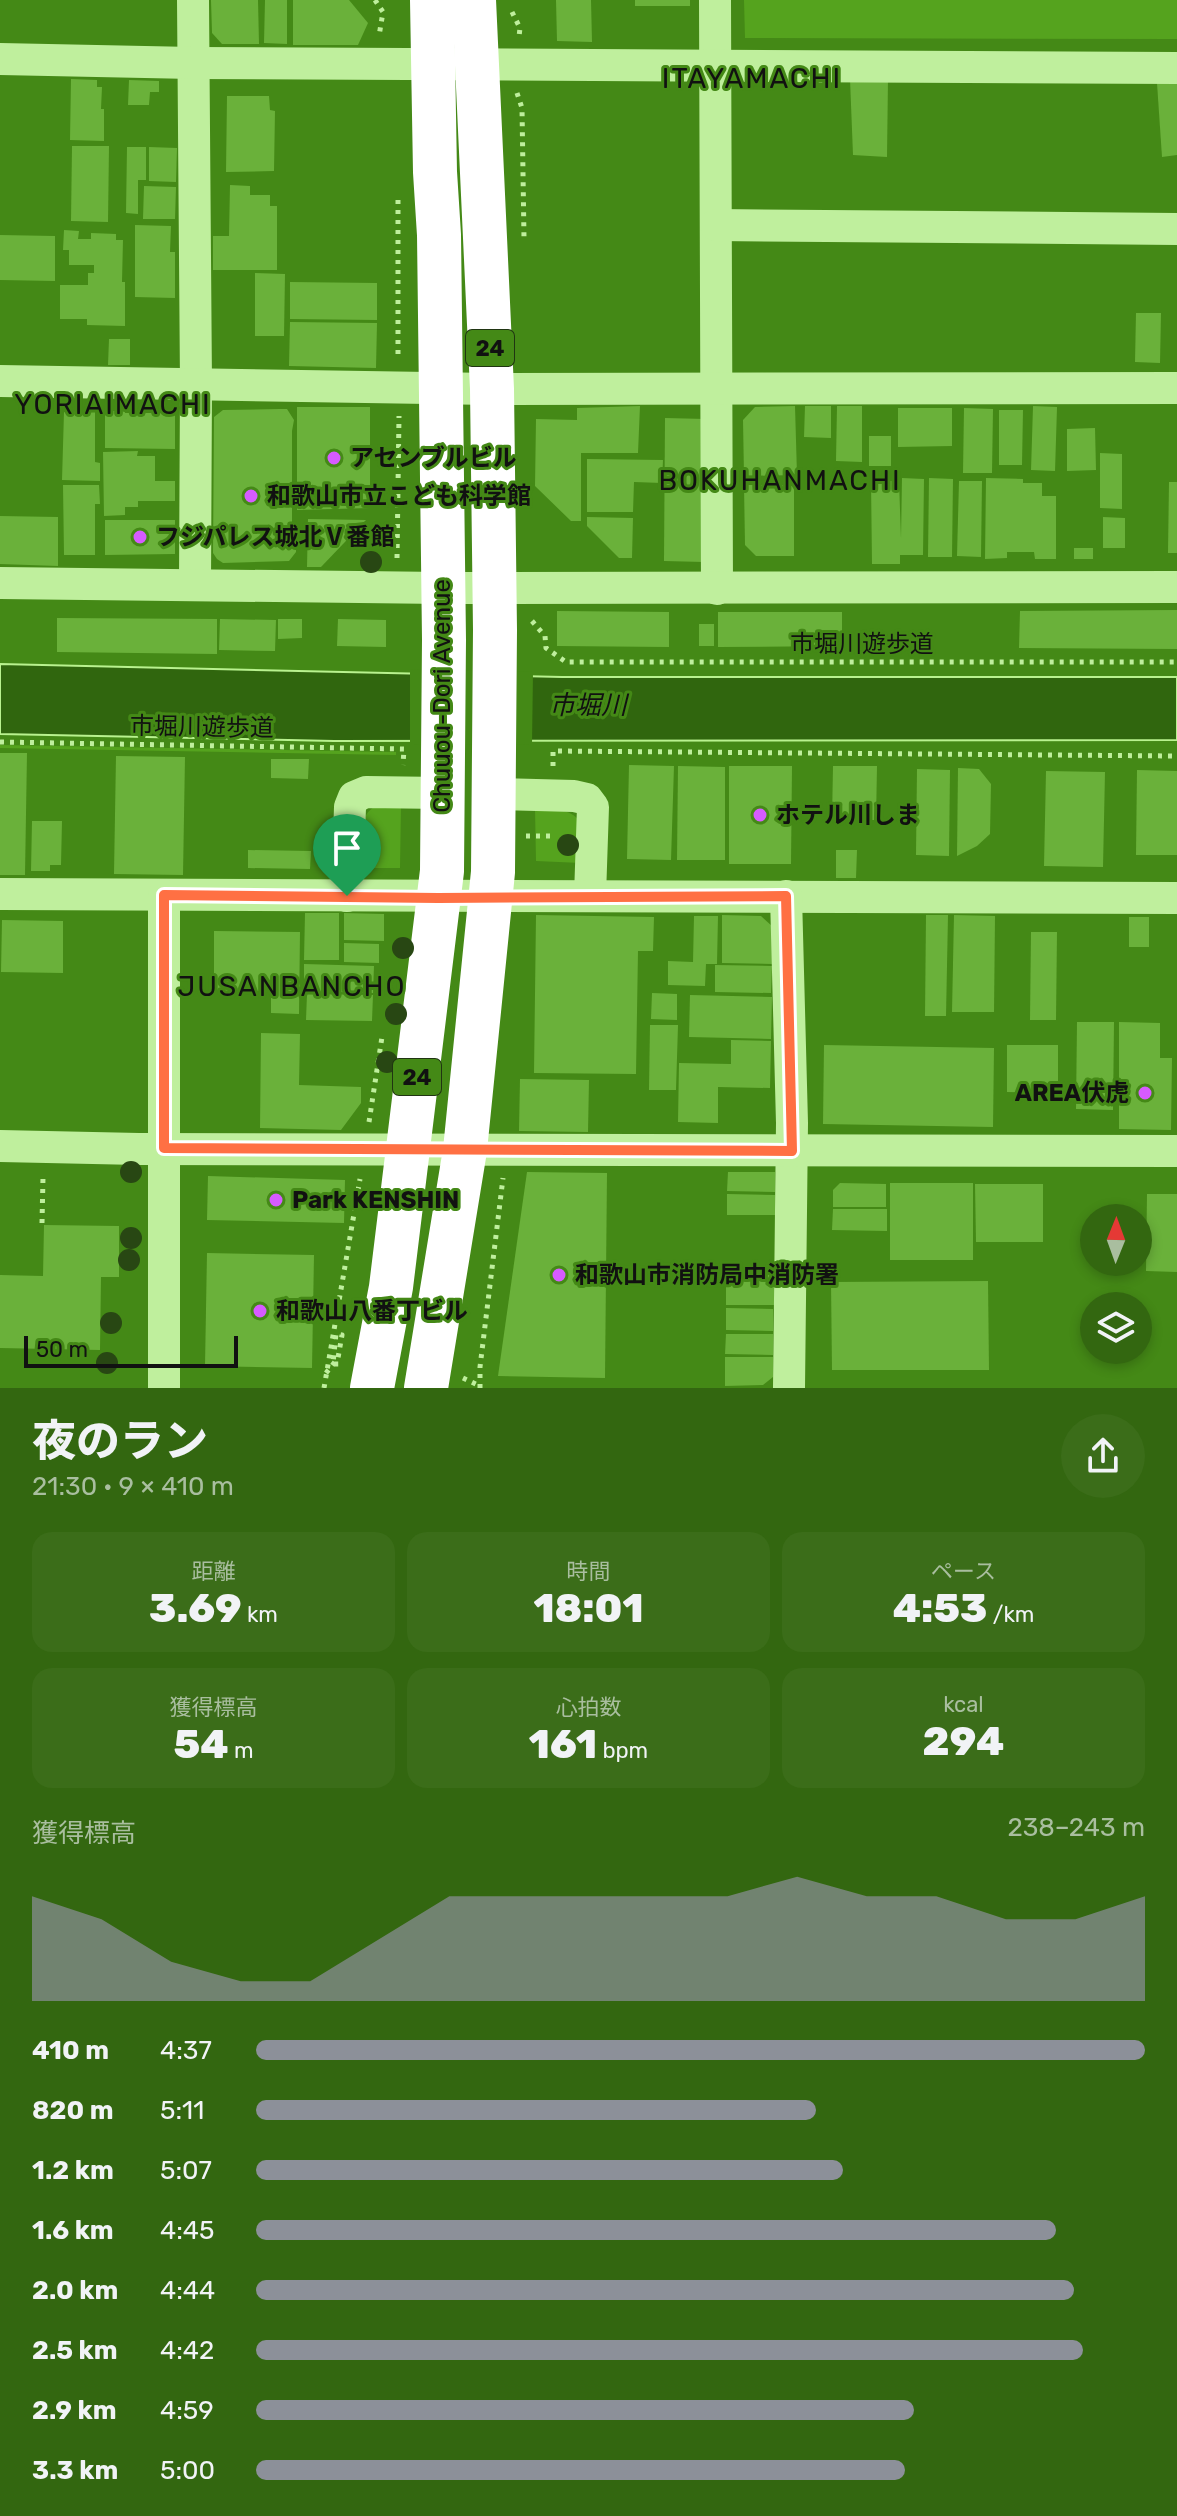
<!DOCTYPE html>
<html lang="ja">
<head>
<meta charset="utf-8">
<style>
  body { margin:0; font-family:Rubik,"Noto Sans JP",sans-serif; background:#3b6d19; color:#f1f3f6; height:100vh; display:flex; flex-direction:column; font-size:30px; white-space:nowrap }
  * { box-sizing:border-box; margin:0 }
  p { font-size:26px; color:#a9be9f }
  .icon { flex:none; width:44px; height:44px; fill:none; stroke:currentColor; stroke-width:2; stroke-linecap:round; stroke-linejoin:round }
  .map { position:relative; height:1388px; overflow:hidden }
  .sheet { display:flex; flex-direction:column; background:#336710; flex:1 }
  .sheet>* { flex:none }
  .needle { width:52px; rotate:1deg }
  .buttons { position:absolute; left:1080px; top:1204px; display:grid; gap:16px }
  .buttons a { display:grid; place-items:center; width:72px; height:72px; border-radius:50%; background:#336710; box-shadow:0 4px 12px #0003; font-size:40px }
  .scale { position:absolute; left:24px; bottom:20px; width:214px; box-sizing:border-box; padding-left:8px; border:4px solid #111; border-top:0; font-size:22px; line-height:28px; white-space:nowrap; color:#111; -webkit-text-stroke:6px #448916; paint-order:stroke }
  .pin { position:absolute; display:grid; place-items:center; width:68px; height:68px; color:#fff; margin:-82px -34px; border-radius:50% 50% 50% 0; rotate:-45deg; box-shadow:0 0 8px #0007 }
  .pin .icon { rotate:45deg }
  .round { display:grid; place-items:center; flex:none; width:84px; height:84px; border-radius:42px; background:#3b6d19 }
  .head { display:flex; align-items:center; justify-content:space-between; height:136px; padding:0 32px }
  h1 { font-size:44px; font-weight:800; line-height:60px }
  .figures { display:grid; grid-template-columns:repeat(3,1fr); gap:12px; height:136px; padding:8px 32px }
  .figures div { display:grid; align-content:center; border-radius:20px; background:#3b6d19; text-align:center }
  .figures b { font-size:40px; font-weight:800 }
  .figures small { font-size:22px; font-weight:400 }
  .figures p { font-size:22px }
  .chart { height:224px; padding:16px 32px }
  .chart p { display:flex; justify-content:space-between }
  .chart svg { width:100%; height:144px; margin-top:8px; fill:#8c9099; opacity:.7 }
  ul { padding:0 32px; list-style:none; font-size:26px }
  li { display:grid; grid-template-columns:128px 96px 1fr; align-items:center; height:60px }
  li i { height:20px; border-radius:10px; background:#8c9099 }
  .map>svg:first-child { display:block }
  .green { fill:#55a31e }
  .water { fill:#30660e; stroke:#b9f28f; stroke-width:2 }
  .pier { fill:#448916 }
  .building { fill:#6ab13a }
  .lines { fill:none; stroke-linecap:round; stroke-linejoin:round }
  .path { stroke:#bfef9d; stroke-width:5; stroke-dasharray:4 6; stroke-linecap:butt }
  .minor { stroke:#bfef9d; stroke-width:32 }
  .highway { stroke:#fff; stroke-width:44 }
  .tree { fill:#284713 }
  .route-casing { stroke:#fff; stroke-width:16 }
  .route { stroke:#ff7043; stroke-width:10 }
  .poi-dot { fill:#d65bff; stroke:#448916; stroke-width:3 }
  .labels { text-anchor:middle; stroke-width:6; stroke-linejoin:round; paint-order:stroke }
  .shield { fill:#448916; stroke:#203512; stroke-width:2 }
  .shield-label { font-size:22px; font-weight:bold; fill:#111 }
  .poi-label { font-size:24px; font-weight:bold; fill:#111; stroke:#448916; text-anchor:start }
  .street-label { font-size:24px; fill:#111; stroke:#448916 }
  .water-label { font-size:26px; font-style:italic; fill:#111; stroke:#448916 }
  .quarter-label { font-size:28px; letter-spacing:2px; fill:#111; stroke:#448916 }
</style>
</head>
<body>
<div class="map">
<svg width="1177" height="1388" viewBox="0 0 1177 1388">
  <rect width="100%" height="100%" fill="#448916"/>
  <g class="green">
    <polygon points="744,0 1177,0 1177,39 745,38"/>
    <polygon points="0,745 396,752 396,755 0,748"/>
    <path d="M378 805H401L400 868H362C362 846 355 814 378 805Z"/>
    <path d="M535 809C554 810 568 807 581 822V863L536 861Z"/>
  </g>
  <polygon class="water" points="0,664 562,677 1177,677 1177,740 334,741 0,734"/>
  <polygon class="pier" points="410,669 533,672 532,744 410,745"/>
  <g class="building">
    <polygon points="211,0 258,0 259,44 222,44 212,33"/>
    <polygon points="265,0 287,0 287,44 264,43"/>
    <polygon points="293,0 349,0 368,23 358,45 293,45"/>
    <polygon points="556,0 591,0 592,42 557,41"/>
    <rect x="635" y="0" width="55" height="6"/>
    <polygon points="888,78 887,157 853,155 850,79"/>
    <polygon points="71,79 97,80 97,87 102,87 101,109 104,109 104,141 70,140"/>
    <polygon points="129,80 159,81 159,92 150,92 149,105 128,105"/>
    <polygon points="1157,83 1177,83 1177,155 1162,157"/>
    <polygon points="227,96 269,96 270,110 275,111 274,171 226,172"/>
    <polygon points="72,146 109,146 108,222 71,221"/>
    <polygon points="127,147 146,147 146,180 138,180 138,214 126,213"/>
    <polygon points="149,147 177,148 176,182 149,181"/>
    <polygon points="230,185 250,186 250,195 270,195 270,206 277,206 277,270 213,270 213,236 229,236"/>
    <polygon points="144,186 176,187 175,219 143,219"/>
    <polygon points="135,225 171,226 170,252 175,252 175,298 135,297"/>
    <polygon points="64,230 79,231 78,239 91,239 91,233 116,234 116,240 123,240 122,282 125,282 125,326 87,325 87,319 60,319 60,285 88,285 88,273 94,273 94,265 69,265 69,250 63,250"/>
    <polygon points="0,235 55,236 55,281 0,280"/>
    <polygon points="255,273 285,274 284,336 255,336"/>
    <polygon points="290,282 377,283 377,320 290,319"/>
    <polygon points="1136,313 1161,313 1160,363 1135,362"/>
    <polygon points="290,322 377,323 376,368 289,366"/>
    <polygon points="109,339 130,339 130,365 108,365"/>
    <polygon points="640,406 638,453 581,453 581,521 571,521 535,486 536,419 577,420 577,408"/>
    <polygon points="795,406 797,475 744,476 743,420 755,407"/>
    <polygon points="805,406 831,406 831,438 804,437"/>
    <polygon points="837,406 862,406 862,462 836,461"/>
    <polygon points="1033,406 1057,407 1055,471 1031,470"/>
    <polygon points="297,407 370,407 370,508 297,510"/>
    <polygon points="898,408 952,408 952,446 898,447"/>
    <polygon points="964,408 993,409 992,473 963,473"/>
    <polygon points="280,409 287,409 294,420 292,431 292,537 296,537 296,552 289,561 223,563 217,559 213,553 214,417 223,410"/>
    <polygon points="999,410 1023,410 1022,465 999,465"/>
    <polygon points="95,411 95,462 100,463 100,481 62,480 64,412"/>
    <polygon points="105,411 125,411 125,413 175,413 175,449 105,448"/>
    <polygon points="665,418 706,419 704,562 664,561"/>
    <polygon points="1095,428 1096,470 1067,471 1067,429"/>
    <rect x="869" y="436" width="22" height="30"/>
    <polygon points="138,451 137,456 155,456 155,481 175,481 175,501 138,501 138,507 125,507 125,515 104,516 103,452"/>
    <polygon points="1100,453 1122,454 1122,509 1100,508"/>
    <polygon points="587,459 663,460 662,483 634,482 633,512 587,512"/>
    <polygon points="902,478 924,479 923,555 900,555 900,564 872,564 871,481 899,481 901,538"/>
    <polygon points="929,478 953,479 952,557 928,557"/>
    <polygon points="986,478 1023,479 1023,483 1042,483 1042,496 1056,496 1056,559 1035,559 1034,552 1007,552 1007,558 985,559"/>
    <polygon points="959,481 982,481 981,557 957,556"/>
    <polygon points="1169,482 1177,482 1177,553 1168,553"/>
    <polygon points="63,485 99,485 100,504 95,504 95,555 64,555"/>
    <polygon points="744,485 794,485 794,556 756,556 745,545"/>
    <polygon points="0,516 58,517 58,566 0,564"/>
    <polygon points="587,517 633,518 632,558 619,558 587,526"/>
    <polygon points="1103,517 1125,518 1125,548 1103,548"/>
    <polygon points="308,519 366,520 321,567 307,567"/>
    <polygon points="105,520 175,520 175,554 105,555"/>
    <rect x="1074" y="548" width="19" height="11"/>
    <polygon points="1177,610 1177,649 1019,648 1020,611"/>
    <polygon points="557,611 669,612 669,647 557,646"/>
    <polygon points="718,612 842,612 842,646 718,647"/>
    <polygon points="57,618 217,619 217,654 57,652"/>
    <polygon points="220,619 276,620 275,651 219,650"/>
    <polygon points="278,619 302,619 302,638 278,639"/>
    <polygon points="338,619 386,620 386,647 337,646"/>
    <rect x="699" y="624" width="15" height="22"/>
    <polygon points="0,753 27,753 25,875 0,875"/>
    <polygon points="116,756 185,757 183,875 114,874"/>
    <polygon points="271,759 309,759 308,779 271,778"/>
    <polygon points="629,765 674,766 671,860 627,859"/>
    <polygon points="678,766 725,767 725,860 677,860"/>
    <polygon points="729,766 792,766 791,864 729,864"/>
    <polygon points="833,766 877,766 876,820 832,820"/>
    <polygon points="958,768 979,769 991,784 990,834 977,846 957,856"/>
    <polygon points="917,769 950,770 949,856 916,855"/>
    <polygon points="1137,770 1177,771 1177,855 1136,855"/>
    <polygon points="1046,771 1105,772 1103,867 1044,866"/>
    <polygon points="32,821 62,821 61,865 50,865 50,871 31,871"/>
    <polygon points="248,850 311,851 310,869 248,868"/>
    <polygon points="836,850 857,850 856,878 836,878"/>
    <polygon points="305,913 339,913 339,960 304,960"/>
    <polygon points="344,913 384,914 384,941 344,940"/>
    <polygon points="536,915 654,917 653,951 638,951 636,1074 534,1073"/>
    <polygon points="722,915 761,916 773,927 773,964 722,963"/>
    <polygon points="926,915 948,915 946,1016 925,1016"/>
    <polygon points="954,915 995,916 994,1012 952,1012"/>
    <polygon points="694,916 718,916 717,964 706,964 705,986 668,985 668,961 693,962"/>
    <rect x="1129" y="917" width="20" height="30"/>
    <polygon points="2,920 63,921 63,973 1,972"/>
    <polygon points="214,931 300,932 299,1014 271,1013 271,991 214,991"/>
    <polygon points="1031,932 1057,932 1056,1020 1030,1020"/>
    <polygon points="344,943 379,944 379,963 344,962"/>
    <polygon points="304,964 374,966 373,993 304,991"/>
    <polygon points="715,965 772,966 771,993 715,992"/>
    <polygon points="652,993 677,994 677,1020 651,1019"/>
    <polygon points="307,994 373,995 372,1021 306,1020"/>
    <polygon points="690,995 772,997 771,1039 689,1037"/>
    <polygon points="1077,1022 1114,1022 1113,1110 1076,1109"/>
    <polygon points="1119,1022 1160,1023 1160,1058 1172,1058 1171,1130 1119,1129"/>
    <polygon points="650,1025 678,1025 676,1090 649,1090"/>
    <polygon points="261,1033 300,1034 299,1085 361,1087 361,1103 341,1130 260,1128"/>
    <polygon points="731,1040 771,1041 770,1088 718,1087 718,1123 678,1122 679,1063 731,1064"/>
    <polygon points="824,1045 994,1048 993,1127 823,1124"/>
    <polygon points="1007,1045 1058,1045 1058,1093 1007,1092"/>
    <polygon points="520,1079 589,1080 588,1132 519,1131"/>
    <polygon points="527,1172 607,1173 605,1378 498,1376"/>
    <polygon points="728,1172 775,1172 775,1192 727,1191"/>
    <polygon points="208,1176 345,1180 344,1223 207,1220"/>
    <polygon points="840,1183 886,1184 886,1207 833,1207 833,1190"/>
    <rect x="890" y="1183" width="83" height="77"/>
    <polygon points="975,1184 1043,1184 1043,1242 976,1242"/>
    <polygon points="727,1194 775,1195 775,1215 727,1215"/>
    <polygon points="1147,1194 1177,1194 1177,1272 1146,1271"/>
    <polygon points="833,1209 887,1209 887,1231 832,1230"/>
    <polygon points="44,1225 119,1226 119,1277 101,1277 100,1350 0,1348 0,1275 43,1276"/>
    <polygon points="207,1253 314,1255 312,1368 205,1366"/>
    <rect x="726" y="1271" width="48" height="34"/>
    <polygon points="988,1281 989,1370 832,1370 831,1282"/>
    <polygon points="726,1308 773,1309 773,1331 726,1330"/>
    <polygon points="726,1334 773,1334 773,1355 725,1354"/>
    <polygon points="725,1357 773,1357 773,1377 763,1385 725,1386"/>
  </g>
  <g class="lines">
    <g class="path">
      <polyline points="375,0 383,12 379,36"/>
      <polyline points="512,12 520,28 519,37"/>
      <polyline points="517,93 522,108 524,238"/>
      <polyline points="398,200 398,358"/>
      <polyline points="397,558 399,416"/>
      <polyline points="532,621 545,636 546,648 566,662 1177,662"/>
      <polyline points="0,742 404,749 403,765"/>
      <polyline points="553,766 553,751 1177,756"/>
      <polyline points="526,836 553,836"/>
      <polyline points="369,1122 382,1037"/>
      <polyline points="42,1223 43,1177"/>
      <polyline points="326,1373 338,1358 342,1335 336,1334 333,1364 341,1364"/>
      <polyline points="463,1378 480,1386"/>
      <polyline points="324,1388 360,1179"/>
      <polyline points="480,1388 480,1367 503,1178"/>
    </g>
    <g class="minor">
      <polyline points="193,0 196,385 195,584"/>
      <polyline points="715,0 717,589"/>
      <polyline points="0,59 193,63 1177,68"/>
      <polyline points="716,225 1177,229"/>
      <polyline points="0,381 492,389 1177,388"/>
      <polyline points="0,583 443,588 1177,587"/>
      <polyline points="494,794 574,796 587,799 593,807 590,896"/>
      <path d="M0 894C392 897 785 896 1177 898"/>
      <polyline points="347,896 350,807 354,797 366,792 443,793"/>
      <polyline points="786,896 792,1123 789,1388"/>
      <polyline points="0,1146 139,1149 1177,1151"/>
      <polyline points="164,1388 164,895"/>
    </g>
    <g class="highway">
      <polyline points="372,1388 391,1287 442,871 444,640 439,235 435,172 432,0"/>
      <polyline points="426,1388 465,1150 493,872 495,630 492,389 474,0"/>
    </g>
  </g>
  <g class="tree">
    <circle cx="371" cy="562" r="11"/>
    <circle cx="568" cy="845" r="11"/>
    <circle cx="403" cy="948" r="11"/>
    <circle cx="396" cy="1014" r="11"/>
    <circle cx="387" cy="1062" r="11"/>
    <circle cx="131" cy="1172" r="11"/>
    <circle cx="131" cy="1238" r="11"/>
    <circle cx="129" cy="1260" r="11"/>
    <circle cx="111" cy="1323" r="11"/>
    <circle cx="107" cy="1363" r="11"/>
  </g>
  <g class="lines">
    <g class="route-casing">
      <polygon id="route" points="164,895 438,898 786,896 792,1151 164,1148"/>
    </g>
    <use href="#route" class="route"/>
  </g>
  <g class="poi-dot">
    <circle cx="334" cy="458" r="8"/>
    <circle cx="251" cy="496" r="8"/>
    <circle cx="140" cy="537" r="8"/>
    <circle cx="760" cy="815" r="8"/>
    <circle cx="1145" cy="1093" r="8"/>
    <circle cx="276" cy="1200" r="8"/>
    <circle cx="559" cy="1275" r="8"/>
    <circle cx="260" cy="1311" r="8"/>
  </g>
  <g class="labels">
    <g class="shield">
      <rect x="466" y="330" width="48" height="36" rx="6"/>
      <rect x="393" y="1059" width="48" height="36" rx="6"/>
    </g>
    <g class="shield-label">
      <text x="490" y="356">24</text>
      <text x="417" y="1085">24</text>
    </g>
    <g class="poi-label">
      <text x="350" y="466">アセンブルビル</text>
      <text x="267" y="504">和歌山市立こども科学館</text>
      <text x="156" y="545">フジパレス城北Ⅴ番館</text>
      <text x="776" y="823">ホテル川しま</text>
      <text x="1129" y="1101" text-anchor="end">AREA伏虎</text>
      <text x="292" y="1208">Park KENSHIN</text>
      <text x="575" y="1283">和歌山市消防局中消防署</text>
      <text x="276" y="1319">和歌山八番丁ビル</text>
    </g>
    <g class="street-label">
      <text x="862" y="652">市堀川遊歩道</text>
      <text transform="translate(442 696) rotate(-90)" y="8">Chuuou-Dori Avenue</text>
      <text transform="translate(202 727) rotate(1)" y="8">市堀川遊歩道</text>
    </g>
    <g class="water-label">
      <text x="588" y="714">市堀川</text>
    </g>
    <g class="quarter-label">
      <text x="752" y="88">ITAYAMACHI</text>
      <text x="113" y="414">YORIAIMACHI</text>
      <text x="780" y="490">BOKUHANMACHI</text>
      <text x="292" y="996">JUSANBANCHO</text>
    </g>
  </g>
</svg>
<div class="buttons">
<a><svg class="needle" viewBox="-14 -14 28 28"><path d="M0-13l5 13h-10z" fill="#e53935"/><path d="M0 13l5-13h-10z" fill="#a9be9f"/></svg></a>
<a><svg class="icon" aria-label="layers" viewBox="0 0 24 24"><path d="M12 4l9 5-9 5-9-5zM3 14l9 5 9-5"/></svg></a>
</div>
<div class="scale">50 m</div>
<div class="pin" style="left:347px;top:896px;background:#1e9e55"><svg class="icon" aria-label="arrive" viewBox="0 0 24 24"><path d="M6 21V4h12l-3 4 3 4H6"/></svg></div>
</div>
<section class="sheet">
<div class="head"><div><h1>夜のラン</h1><p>21:30 · 9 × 410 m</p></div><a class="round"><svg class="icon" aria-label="share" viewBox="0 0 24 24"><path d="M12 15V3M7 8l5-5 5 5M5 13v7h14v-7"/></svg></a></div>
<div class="figures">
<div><p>距離</p><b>3.69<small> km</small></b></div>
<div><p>時間</p><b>18:01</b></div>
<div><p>ペース</p><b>4:53<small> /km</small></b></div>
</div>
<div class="figures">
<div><p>獲得標高</p><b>54<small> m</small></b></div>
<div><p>心拍数</p><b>161<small> bpm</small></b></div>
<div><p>kcal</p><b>294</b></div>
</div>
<div class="chart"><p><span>獲得標高</span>238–243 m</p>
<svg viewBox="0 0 160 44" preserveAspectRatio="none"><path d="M0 44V12L10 19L20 32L30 38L40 38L50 25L60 12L70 12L80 12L90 12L100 12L110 6L120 12L130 12L140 19L150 19L160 12V44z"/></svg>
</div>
<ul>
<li><b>410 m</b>4:37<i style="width:100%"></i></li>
<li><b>820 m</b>5:11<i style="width:63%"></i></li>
<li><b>1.2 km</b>5:07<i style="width:66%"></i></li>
<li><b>1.6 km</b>4:45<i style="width:90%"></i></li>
<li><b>2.0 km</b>4:44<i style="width:92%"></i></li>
<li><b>2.5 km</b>4:42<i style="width:93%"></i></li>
<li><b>2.9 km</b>4:59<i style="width:74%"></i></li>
<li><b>3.3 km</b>5:00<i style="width:73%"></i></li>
</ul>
</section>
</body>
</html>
